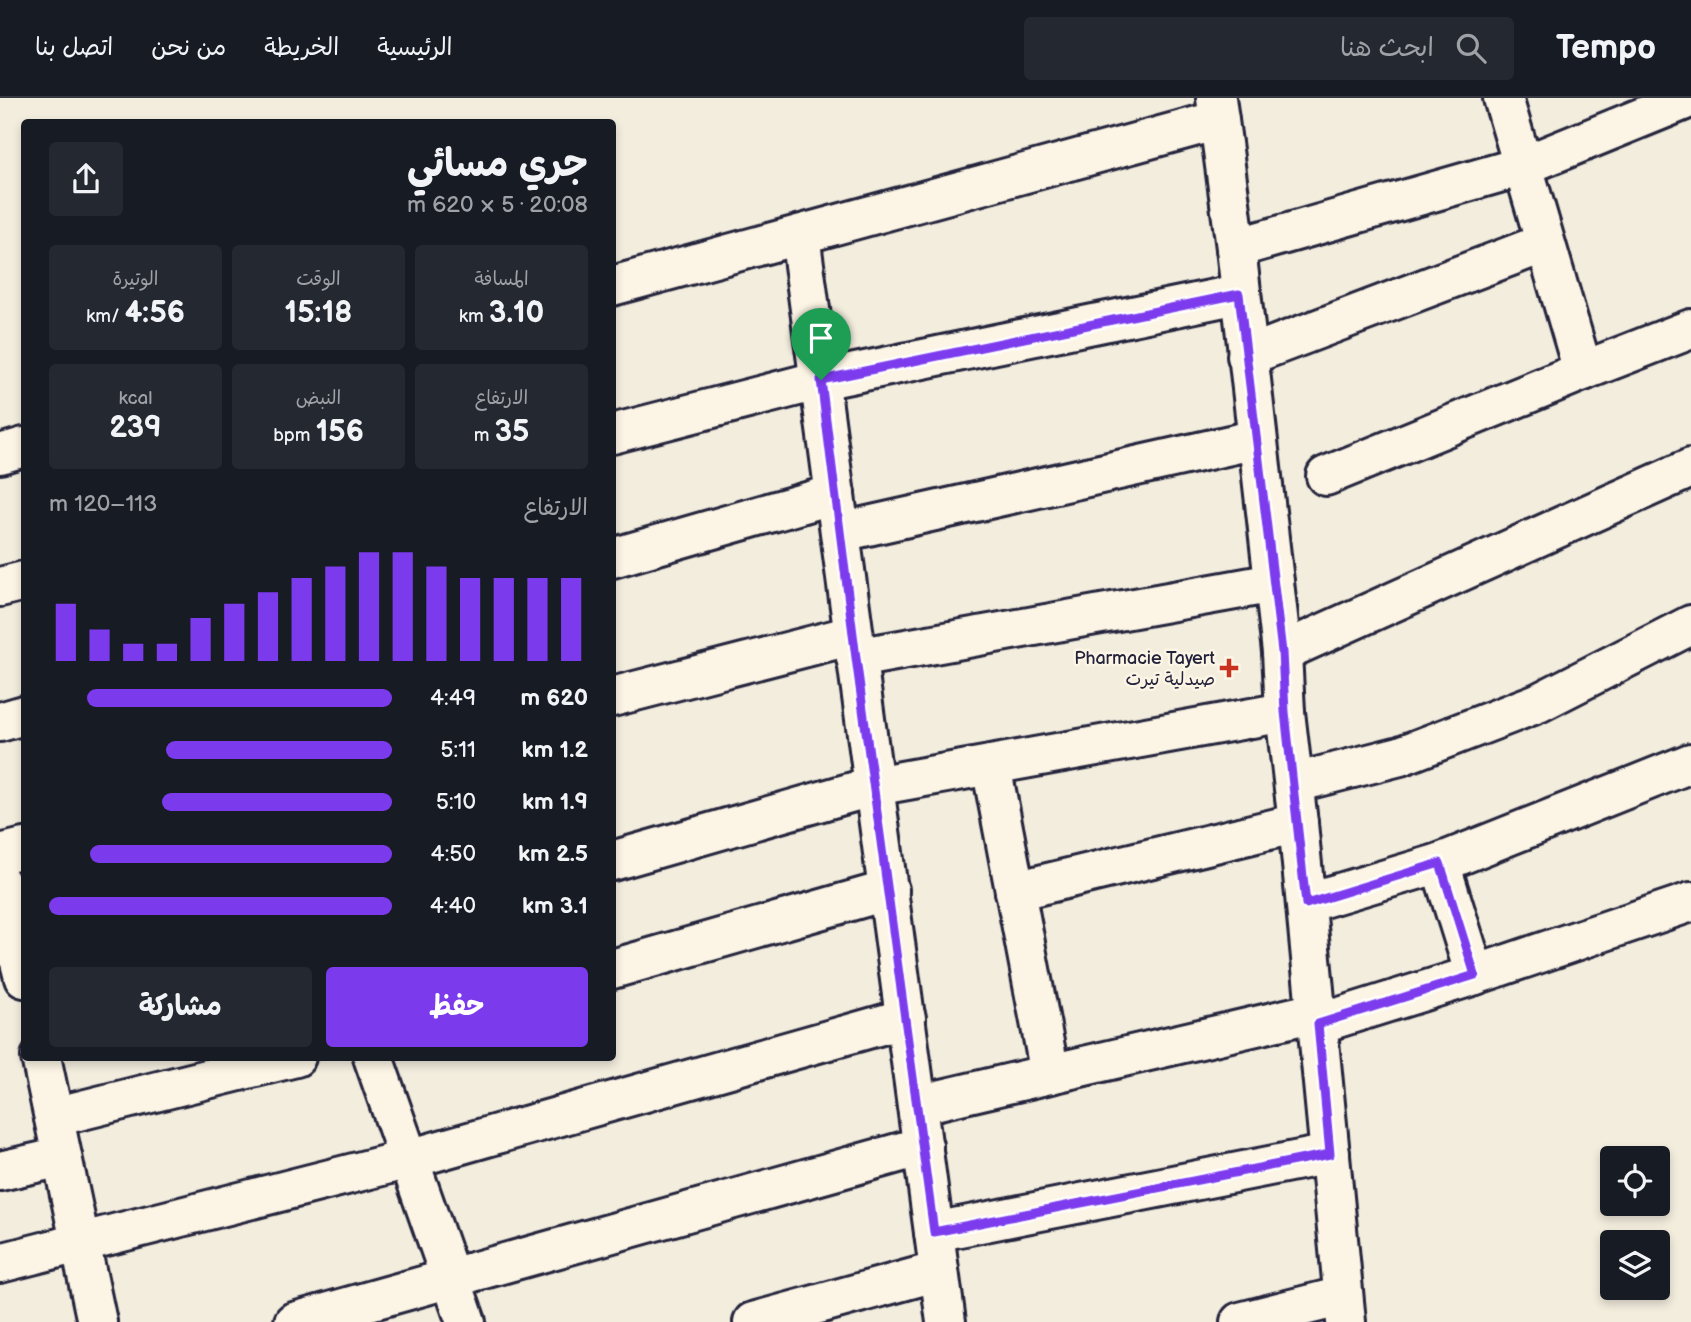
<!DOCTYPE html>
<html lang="ar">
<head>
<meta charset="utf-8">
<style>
  body { margin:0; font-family:"Balsamiq Sans","Playpen Sans Arabic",sans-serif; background:#242831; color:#f1f3f6; direction:rtl; height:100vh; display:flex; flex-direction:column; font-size:26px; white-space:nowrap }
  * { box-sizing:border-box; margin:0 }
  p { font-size:23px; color:#9ea1a6 }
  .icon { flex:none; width:38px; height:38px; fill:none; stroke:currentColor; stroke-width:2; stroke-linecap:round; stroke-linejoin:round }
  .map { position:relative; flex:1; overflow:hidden; direction:ltr }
  .drawer { position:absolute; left:21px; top:21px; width:595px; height:942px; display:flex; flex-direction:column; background:#171b24; border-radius:7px; box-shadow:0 4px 10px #0003; direction:rtl }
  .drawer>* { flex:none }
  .buttons { position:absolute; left:1600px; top:1048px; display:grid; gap:14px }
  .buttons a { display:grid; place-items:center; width:70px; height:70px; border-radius:7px; background:#171b24; box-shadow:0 4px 10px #0003; font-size:35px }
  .pin { position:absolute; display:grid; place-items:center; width:60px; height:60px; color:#fff; margin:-72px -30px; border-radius:50% 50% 50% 0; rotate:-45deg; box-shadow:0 0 7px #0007 }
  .pin .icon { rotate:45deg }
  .round { display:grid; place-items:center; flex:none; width:74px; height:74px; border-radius:7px; background:#242831 }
  .headline { display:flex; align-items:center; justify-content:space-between; height:119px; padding:0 28px }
  h1 { font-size:38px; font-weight:700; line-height:52px }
  .figures { display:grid; grid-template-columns:repeat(3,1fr); gap:10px; height:119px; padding:7px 28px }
  .figures div { display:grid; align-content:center; border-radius:7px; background:#242831; text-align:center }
  .figures b { font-size:30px; font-weight:700 }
  .figures small { font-size:19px; font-weight:400 }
  .figures p { font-size:19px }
  .chart { height:196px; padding:14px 28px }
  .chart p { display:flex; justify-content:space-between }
  .chart svg { width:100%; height:126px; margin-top:7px; stroke:#7c3aed; stroke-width:6 }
  .button { display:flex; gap:14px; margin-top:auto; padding:14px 28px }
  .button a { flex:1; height:80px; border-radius:7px; background:#7c3aed; color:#fff; font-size:28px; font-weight:700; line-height:80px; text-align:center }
  .button a+a { background:#242831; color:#f1f3f6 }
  ul { padding:0 28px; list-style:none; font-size:23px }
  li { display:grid; grid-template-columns:112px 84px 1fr; align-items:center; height:52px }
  li i { height:18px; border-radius:9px; background:#7c3aed }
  header { display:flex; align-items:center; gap:42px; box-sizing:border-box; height:98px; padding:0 35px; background:#171b24; border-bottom:2px solid #363941 }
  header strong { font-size:33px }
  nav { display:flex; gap:38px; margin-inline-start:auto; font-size:24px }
  .search { width:490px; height:63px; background:#242831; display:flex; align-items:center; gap:18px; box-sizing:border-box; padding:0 24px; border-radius:7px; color:#9ea1a6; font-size:26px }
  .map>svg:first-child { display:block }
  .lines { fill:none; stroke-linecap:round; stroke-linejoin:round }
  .minor-casing { stroke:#22223b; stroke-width:44 }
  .minor { stroke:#fcf5e5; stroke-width:38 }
  .route-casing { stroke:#fff; stroke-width:14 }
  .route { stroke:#7c3aed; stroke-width:9 }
  .poi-dot { fill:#c8321e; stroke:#fcf5e5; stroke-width:2.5 }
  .labels { text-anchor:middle; stroke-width:5; stroke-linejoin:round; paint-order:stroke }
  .poi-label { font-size:18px; fill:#22223b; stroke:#fcf5e5; text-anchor:end }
</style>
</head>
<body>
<header>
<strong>Tempo</strong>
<div class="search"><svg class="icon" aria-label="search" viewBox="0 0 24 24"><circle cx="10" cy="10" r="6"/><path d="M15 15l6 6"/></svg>ابحث هنا</div>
<nav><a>الرئيسية</a><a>الخريطة</a><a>من نحن</a><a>اتصل بنا</a></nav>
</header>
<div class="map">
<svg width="1691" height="1224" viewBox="0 0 1691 1224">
  <rect width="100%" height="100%" fill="#f3edde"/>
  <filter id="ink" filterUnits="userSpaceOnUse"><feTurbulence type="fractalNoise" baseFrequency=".0143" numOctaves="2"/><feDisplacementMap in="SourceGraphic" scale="14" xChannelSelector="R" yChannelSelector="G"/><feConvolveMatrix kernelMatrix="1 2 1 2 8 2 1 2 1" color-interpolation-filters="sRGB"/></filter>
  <g filter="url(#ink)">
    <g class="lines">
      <g class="minor-casing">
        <g id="minor">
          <polyline points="1216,0 1236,150 1282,554 1285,614 1298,725 1346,1224"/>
          <polyline points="800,137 946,1224"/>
          <polyline points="1236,150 1523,68 1503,0"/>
          <polyline points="612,188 1219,22"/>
          <polyline points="1247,258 1545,145"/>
          <polyline points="1583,273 1523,68 1690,0"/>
          <polyline points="612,336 821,282 1239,196"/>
          <polyline points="0,356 24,349"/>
          <polyline points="1326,378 1583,273 1691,231"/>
          <polyline points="841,434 1257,341"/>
          <polyline points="612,460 835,396"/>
          <polyline points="0,489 24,483"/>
          <polyline points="1282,554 1691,370"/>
          <polyline points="856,560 1274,485"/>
          <polyline points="612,599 853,537"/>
          <polyline points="0,624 24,617"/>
          <polyline points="991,667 1050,976"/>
          <polyline points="1294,685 1400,658 1538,605 1691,527"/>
          <polyline points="0,756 24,750"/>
          <polyline points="612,763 874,688 1285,614"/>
          <polyline points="1440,765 1475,877"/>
          <polyline points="0,784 24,880"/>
          <polyline points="1015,793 1298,725"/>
          <polyline points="1306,805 1440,765 1691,665"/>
          <polyline points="612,871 889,792"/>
          <polyline points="1318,926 1475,877 1691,804"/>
          <polyline points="41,959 97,1224"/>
          <polyline points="373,959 466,1224"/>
          <polyline points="917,1007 1316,914"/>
          <polyline points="54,1019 296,959"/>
          <polyline points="0,1073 62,1059"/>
          <polyline points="934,1134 1330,1056"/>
          <polyline points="0,1165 409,1061 906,920"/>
          <polyline points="294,1224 923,1048"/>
          <polyline points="753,1224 939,1173"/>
          <polyline points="1240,1224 1343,1198"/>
        </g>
      </g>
      <use href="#minor" class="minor"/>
    </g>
  </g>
  <g class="lines" filter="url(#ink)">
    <g class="route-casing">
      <polygon id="route" points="1239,196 1282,554 1285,614 1306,806 1440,765 1475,877 1318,926 1330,1056 934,1134 856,560 821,282"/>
    </g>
    <use href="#route" class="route"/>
  </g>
  <path class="poi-dot" d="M1225.5 559.5h7v7h7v7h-7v7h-7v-7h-7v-7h7z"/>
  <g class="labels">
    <g class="poi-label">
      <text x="1215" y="566">Pharmacie Tayert<tspan x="1215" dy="21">صيدلية تيرت</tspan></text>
    </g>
  </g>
</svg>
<div class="buttons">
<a><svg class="icon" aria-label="locate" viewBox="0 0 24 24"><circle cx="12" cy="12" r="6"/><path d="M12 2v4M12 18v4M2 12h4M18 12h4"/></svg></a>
<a><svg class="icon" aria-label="layers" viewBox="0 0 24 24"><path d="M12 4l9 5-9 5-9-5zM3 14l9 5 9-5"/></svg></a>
</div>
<div class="pin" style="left:821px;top:282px;background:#1e9e55"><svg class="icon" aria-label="arrive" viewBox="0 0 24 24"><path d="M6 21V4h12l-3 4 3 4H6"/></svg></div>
<section class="drawer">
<div class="headline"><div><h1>جري مسائي</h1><p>20:08 · 5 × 620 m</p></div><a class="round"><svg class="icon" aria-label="share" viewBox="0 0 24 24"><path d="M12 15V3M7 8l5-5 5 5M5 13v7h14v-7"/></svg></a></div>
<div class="figures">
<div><p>المسافة</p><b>3.10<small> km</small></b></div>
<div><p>الوقت</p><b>15:18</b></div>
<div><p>الوتيرة</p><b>4:56<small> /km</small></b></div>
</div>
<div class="figures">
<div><p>الارتفاع</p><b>35<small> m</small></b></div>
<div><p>النبض</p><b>156<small> bpm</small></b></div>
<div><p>kcal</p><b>239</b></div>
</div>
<div class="chart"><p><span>الارتفاع</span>113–120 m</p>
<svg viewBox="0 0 160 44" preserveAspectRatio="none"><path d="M5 44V24M15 44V33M25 44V38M35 44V38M45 44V29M55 44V24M65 44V20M75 44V15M85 44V11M95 44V6M105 44V6M115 44V11M125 44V15M135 44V15M145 44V15M155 44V15"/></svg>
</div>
<ul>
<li><b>620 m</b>4:49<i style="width:89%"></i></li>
<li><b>1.2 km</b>5:11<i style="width:66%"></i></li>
<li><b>1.9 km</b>5:10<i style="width:67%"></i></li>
<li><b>2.5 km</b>4:50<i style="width:88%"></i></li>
<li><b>3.1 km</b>4:40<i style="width:100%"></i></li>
</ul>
<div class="button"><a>حفظ</a><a>مشاركة</a></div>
</section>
</div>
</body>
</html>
